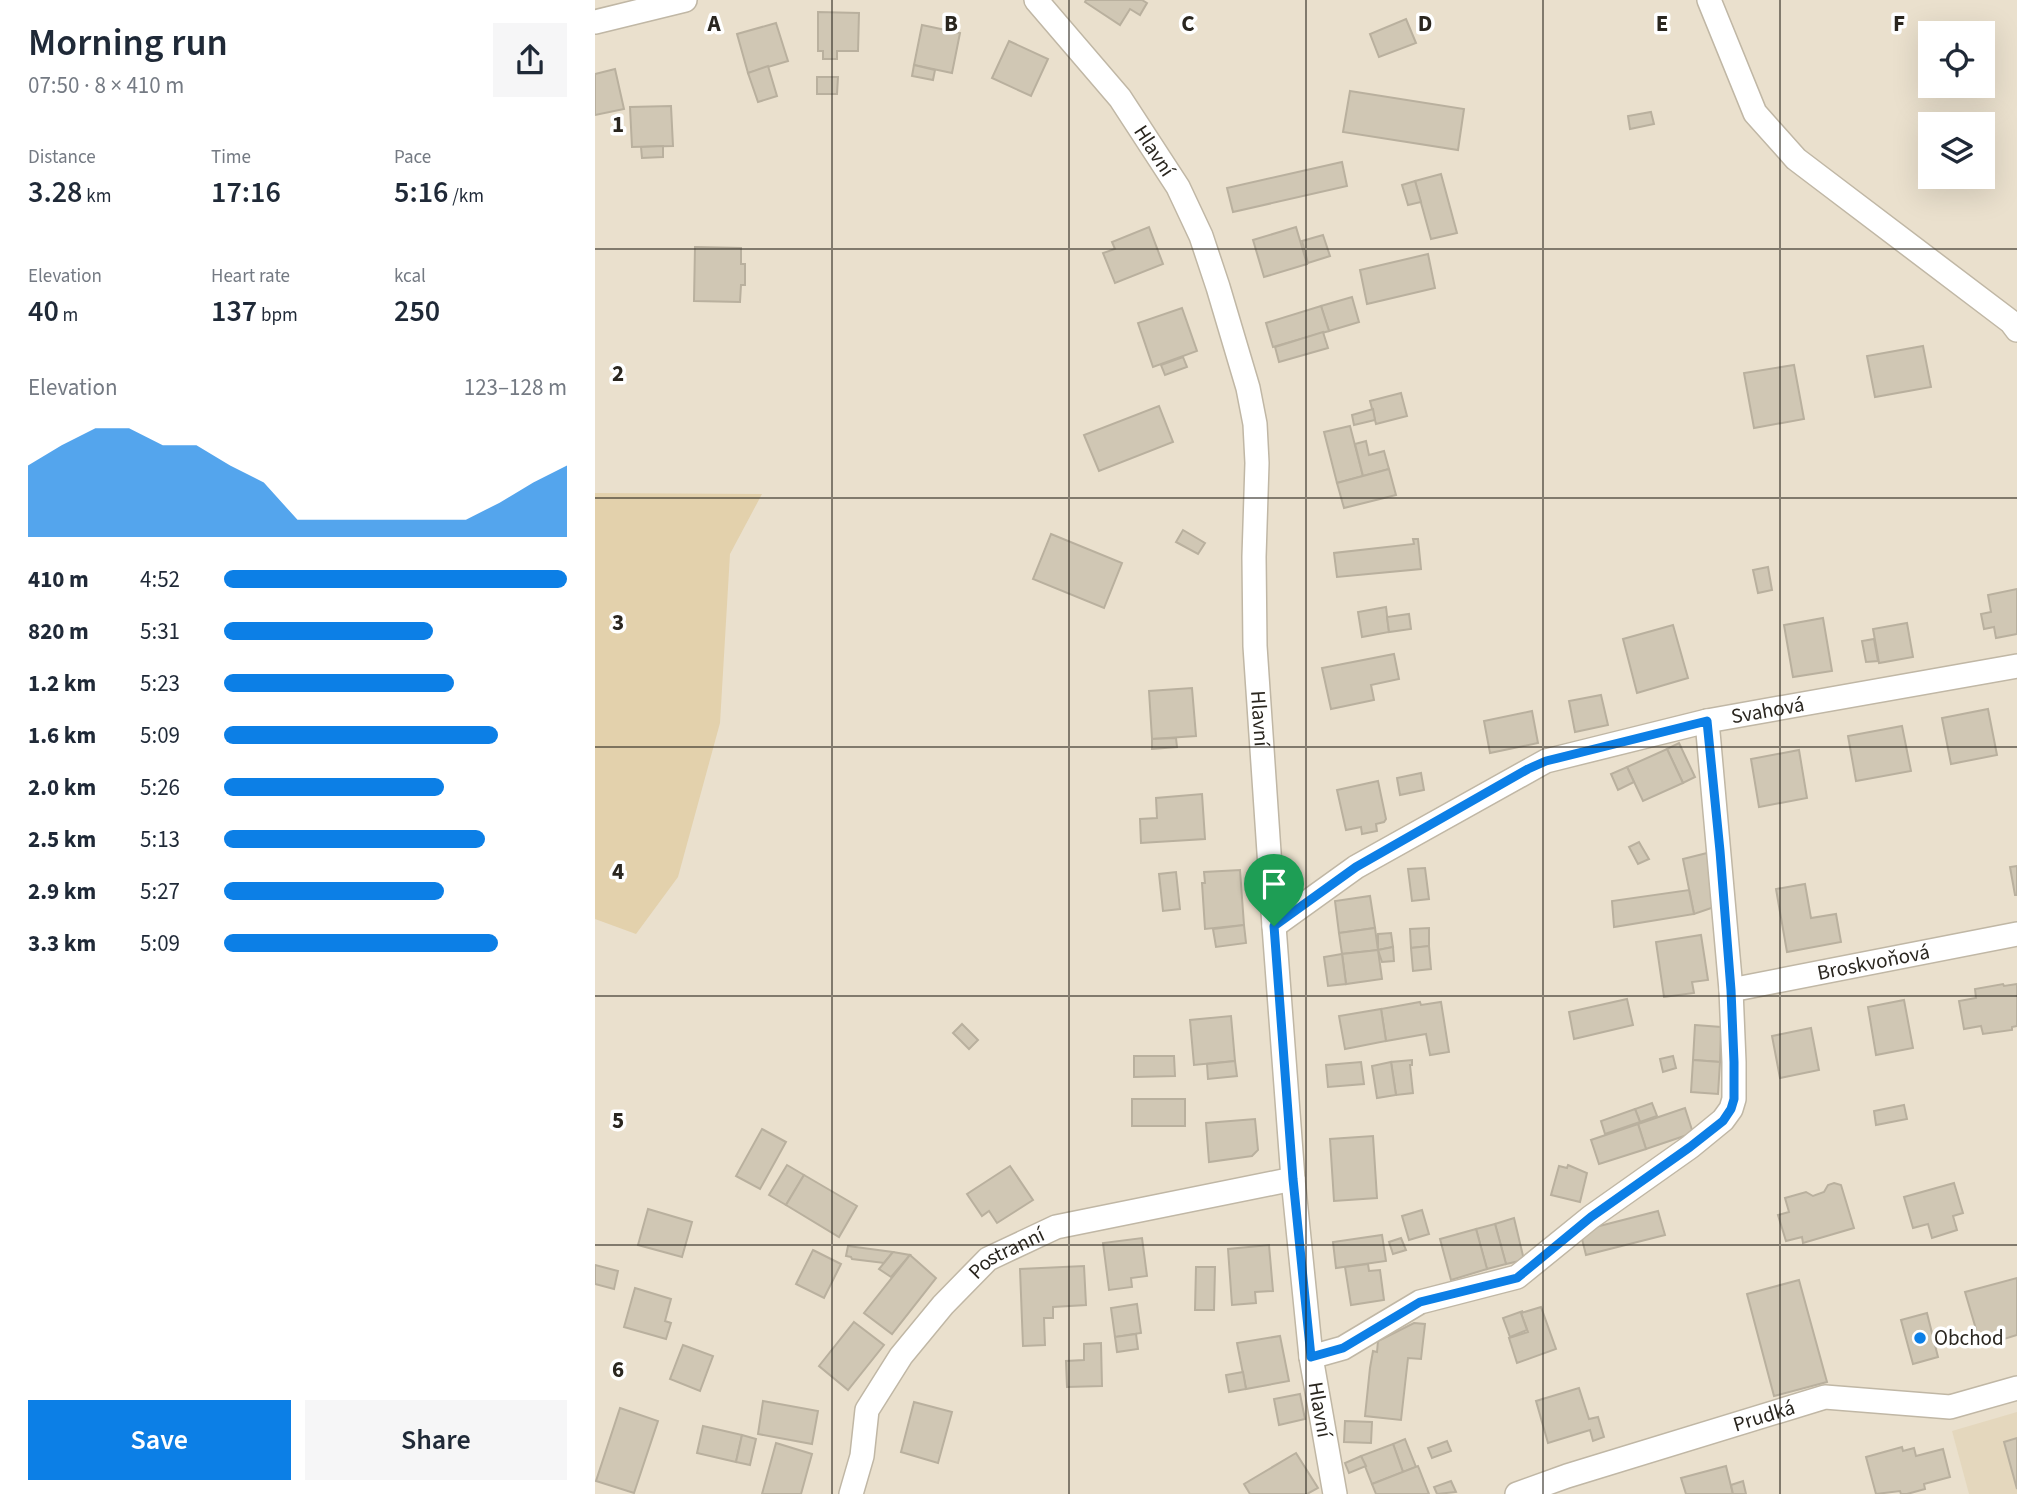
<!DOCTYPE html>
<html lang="en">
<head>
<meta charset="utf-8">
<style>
  body { margin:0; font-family:"Source Sans 3",sans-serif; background:#f6f6f7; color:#1f2937; height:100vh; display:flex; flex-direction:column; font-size:26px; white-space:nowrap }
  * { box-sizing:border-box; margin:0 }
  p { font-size:23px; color:#747a83 }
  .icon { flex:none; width:38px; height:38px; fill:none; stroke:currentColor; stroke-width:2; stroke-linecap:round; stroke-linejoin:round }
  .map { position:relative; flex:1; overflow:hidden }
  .sheet { display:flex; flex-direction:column; background:#fff; width:595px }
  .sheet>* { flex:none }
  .fabs { position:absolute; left:1323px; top:21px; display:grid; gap:14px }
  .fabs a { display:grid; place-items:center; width:77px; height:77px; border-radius:0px; background:#fff; box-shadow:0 7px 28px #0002; font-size:35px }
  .pin { position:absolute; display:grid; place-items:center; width:60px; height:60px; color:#fff; margin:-72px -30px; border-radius:50% 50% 50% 0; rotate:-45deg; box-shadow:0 0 7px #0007 }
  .pin .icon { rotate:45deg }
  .round { display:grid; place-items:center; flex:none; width:74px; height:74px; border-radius:0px; background:#f6f6f7 }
  .summary { display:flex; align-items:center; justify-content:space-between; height:119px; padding:0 28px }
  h1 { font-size:38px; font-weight:600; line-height:52px }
  .stats { display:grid; grid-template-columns:repeat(3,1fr); gap:10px; height:119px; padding:7px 28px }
  .stats div { display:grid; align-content:center }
  .stats b { font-size:30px; font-weight:600 }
  .stats small { font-size:19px; font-weight:400 }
  .stats p { font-size:19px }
  .chart { height:196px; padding:14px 28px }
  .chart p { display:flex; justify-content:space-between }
  .chart svg { width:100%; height:126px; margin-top:7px; fill:#0c7fe6; opacity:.7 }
  .cta { display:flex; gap:14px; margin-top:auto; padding:14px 28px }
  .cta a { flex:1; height:80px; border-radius:0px; background:#0c7fe6; color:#fff; font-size:28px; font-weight:600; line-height:80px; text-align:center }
  .cta a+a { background:#f6f6f7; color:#1f2937 }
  ul { padding:0 28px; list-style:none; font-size:23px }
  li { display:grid; grid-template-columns:112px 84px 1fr; align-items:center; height:52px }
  li i { height:18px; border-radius:9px; background:#0c7fe6 }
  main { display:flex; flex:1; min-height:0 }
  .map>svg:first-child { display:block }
  .built { fill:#e4d7bd }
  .green { fill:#e3d1ac }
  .building { fill:#d0c7b4; stroke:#b9b09e; stroke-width:2 }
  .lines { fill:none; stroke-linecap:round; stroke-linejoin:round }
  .minor-casing { stroke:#c0b7a5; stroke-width:26 }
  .minor { stroke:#fff; stroke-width:23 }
  .route-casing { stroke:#fff; stroke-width:14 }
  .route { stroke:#0c7fe6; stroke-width:9 }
  .grid { fill:none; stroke:#2a261f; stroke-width:2; stroke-opacity:0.55 }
  .poi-dot { fill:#0c7fe6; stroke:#fff; stroke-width:2.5 }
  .labels { text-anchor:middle; stroke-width:7; stroke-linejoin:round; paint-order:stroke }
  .street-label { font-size:21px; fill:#2a261f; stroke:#fff }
  .poi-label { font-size:21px; fill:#2a261f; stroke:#fff; text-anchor:start }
  .grid-label { font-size:23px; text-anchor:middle; font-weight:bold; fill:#2a261f; stroke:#fff; stroke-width:7; stroke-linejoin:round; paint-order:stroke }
</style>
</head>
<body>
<main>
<section class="sheet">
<div class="summary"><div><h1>Morning run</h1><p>07:50 · 8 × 410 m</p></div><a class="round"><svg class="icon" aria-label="share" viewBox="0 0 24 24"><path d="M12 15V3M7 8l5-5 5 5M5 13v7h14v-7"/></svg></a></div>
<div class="stats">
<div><p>Distance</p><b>3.28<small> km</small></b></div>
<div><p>Time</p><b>17:16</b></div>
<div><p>Pace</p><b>5:16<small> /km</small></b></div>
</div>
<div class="stats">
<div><p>Elevation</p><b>40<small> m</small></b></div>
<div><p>Heart rate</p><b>137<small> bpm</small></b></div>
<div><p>kcal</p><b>250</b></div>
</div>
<div class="chart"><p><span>Elevation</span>123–128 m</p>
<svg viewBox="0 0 160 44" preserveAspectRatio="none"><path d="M0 44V19L10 12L20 6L30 6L40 12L50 12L60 19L70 25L80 38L90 38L100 38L110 38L120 38L130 38L140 32L150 25L160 19V44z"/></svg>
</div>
<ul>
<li><b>410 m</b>4:52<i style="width:100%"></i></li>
<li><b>820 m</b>5:31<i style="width:61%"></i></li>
<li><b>1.2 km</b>5:23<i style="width:67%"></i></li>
<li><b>1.6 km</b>5:09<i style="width:80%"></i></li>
<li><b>2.0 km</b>5:26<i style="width:64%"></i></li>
<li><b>2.5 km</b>5:13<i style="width:76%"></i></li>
<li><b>2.9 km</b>5:27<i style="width:64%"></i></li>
<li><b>3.3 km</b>5:09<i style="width:80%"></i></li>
</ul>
<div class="cta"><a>Save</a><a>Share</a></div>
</section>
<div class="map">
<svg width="1422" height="1494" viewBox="0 0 1422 1494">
  <rect width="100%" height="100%" fill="#eae0cd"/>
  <polygon class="built" points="1422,1412 1422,1494 1374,1494 1357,1431"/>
  <polygon class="green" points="0,493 167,494 135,554 125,723 83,877 41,934 0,919"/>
  <g class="building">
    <polygon points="491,0 547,0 552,3 545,15 535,9 525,25 490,2"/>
    <polygon points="223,12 264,13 263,51 242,51 242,59 228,59 228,51 223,51"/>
    <polygon points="811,19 821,43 784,57 775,34"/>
    <polygon points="181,23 193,61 153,73 142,34"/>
    <polygon points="327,25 365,33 357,73 319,65"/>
    <polygon points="414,41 453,59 436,96 397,78"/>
    <polygon points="319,65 340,70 338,80 317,76"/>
    <polygon points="173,66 182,96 163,102 153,73"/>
    <polygon points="20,69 29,109 0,115 0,74"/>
    <polygon points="222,77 243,77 242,94 222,94"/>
    <polygon points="755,91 869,109 863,150 748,132"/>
    <polygon points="76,106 78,146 37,147 35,107"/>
    <polygon points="1056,112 1059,124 1035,129 1033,116"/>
    <polygon points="68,146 68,157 47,158 46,147"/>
    <polygon points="747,162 752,186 638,212 632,188"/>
    <polygon points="846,174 862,233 836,239 820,181"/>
    <polygon points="820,181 826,202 813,205 807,185"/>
    <polygon points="554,227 568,264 520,283 508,253 520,249 517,242"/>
    <polygon points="701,227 712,264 669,277 658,240"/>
    <polygon points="728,235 735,256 713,263 707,241"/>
    <polygon points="100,247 146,248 146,264 150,264 150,285 146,285 145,302 99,301"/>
    <polygon points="833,254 840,288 772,304 765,270"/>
    <polygon points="757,297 764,322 734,331 726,306"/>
    <polygon points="726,306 734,331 678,347 671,323"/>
    <polygon points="587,308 602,351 558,367 543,323"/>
    <polygon points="728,332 733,348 684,362 680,347"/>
    <polygon points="1328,346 1336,387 1280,397 1272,356"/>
    <polygon points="588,357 592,367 570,375 566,365"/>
    <polygon points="1199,365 1209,419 1159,428 1149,373"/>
    <polygon points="806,393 812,416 781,424 775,401"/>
    <polygon points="564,406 578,442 504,471 489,435"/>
    <polygon points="778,409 780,420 759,425 757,415"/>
    <polygon points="755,426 768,476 742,483 729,432"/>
    <polygon points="771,441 774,455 789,451 794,469 768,476 760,444"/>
    <polygon points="794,469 801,495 749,508 742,483"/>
    <polygon points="588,530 610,543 603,554 581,542"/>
    <polygon points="456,534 527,563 509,608 438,579"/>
    <polygon points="818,539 823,539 826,569 742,577 739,553 819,544"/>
    <polygon points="1173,567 1177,590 1163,593 1158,570"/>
    <polygon points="1422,589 1422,634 1401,638 1399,627 1389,629 1386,614 1396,612 1393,595"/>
    <polygon points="791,607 794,632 767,637 763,612"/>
    <polygon points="814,614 816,629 794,632 792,617"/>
    <polygon points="1228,618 1237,671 1198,677 1189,625"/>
    <polygon points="1312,623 1318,657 1284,663 1278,629"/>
    <polygon points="1078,625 1093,678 1042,693 1028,639"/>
    <polygon points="1279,639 1283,661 1271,662 1267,641"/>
    <polygon points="799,654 804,679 776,685 779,700 736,709 727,668"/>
    <polygon points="597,688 601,736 557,739 554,691"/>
    <polygon points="1006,695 1013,725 980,732 974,701"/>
    <polygon points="1393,709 1402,755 1356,764 1347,718"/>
    <polygon points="937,711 943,743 895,753 889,721"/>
    <polygon points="1307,726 1316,771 1261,781 1253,736"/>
    <polygon points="581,738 582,747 557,749 557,739"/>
    <polygon points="1084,743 1100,777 1088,783 1072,749"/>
    <polygon points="1072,749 1088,783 1048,801 1032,767"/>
    <polygon points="1204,750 1212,798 1164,807 1156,759"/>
    <polygon points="1032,767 1039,782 1023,790 1016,774"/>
    <polygon points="826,773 829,790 805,795 802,778"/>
    <polygon points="783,781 791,819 789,822 781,824 782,831 767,834 766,827 751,830 742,790"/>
    <polygon points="607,794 610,839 546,843 545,819 562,818 561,798"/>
    <polygon points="1044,842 1054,859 1043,864 1034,847"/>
    <polygon points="1112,853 1125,905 1099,914 1088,859"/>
    <polygon points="1422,866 1422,895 1420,895 1415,867"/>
    <polygon points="830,868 834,899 817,901 813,869"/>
    <polygon points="645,870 649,925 610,929 607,883 610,883 609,872"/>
    <polygon points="581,872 585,909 568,911 564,874"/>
    <polygon points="1210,884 1216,918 1241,914 1246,942 1192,952 1181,889"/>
    <polygon points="1094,890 1099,914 1019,927 1017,901"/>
    <polygon points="775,896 780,928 744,933 740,901"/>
    <polygon points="649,925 651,943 621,947 618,929"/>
    <polygon points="780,928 783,950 747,954 744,933"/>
    <polygon points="834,928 834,946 816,948 815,929"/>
    <polygon points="796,933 798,947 783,950 783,934"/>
    <polygon points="1106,935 1113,980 1097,982 1099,993 1069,997 1061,942"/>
    <polygon points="834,946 836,969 818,971 816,948"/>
    <polygon points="798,947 799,961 787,962 783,950"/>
    <polygon points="783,950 787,979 751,984 747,954"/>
    <polygon points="747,954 751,984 733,986 729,957"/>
    <polygon points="1408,984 1409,986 1422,984 1422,1026 1417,1027 1417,1030 1388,1034 1386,1026 1369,1029 1364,1001 1381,998 1380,989"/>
    <polygon points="1032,999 1038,1025 979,1039 974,1012"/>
    <polygon points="1309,1000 1318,1048 1281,1055 1273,1007"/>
    <polygon points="825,1002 826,1005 846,1002 854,1052 835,1055 831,1034 791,1041 786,1009"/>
    <polygon points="786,1009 791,1041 750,1049 744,1016"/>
    <polygon points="636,1016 640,1061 599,1065 595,1020"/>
    <polygon points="367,1024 383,1040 374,1049 358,1033"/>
    <polygon points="1100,1025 1126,1027 1125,1062 1098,1060"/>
    <polygon points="1216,1028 1224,1070 1185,1078 1177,1036"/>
    <polygon points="539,1056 579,1056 580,1076 539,1077"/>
    <polygon points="1078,1056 1081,1068 1068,1072 1065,1059"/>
    <polygon points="817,1060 817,1065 815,1065 818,1093 801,1095 796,1062"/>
    <polygon points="1098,1060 1125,1062 1123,1094 1096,1092"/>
    <polygon points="640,1061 642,1076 613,1079 612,1064"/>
    <polygon points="766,1062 769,1084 733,1087 731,1065"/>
    <polygon points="796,1062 801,1095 782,1098 777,1066"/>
    <rect x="537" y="1099" width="53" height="27"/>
    <polygon points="1057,1103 1062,1116 1045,1122 1040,1109"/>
    <polygon points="1309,1105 1312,1119 1281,1125 1279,1111"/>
    <polygon points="1090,1108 1098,1133 1051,1149 1043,1124"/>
    <polygon points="1040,1109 1045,1122 1010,1134 1006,1121"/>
    <polygon points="660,1119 663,1150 657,1156 614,1162 611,1123"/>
    <polygon points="1043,1124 1051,1149 1004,1164 996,1140"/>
    <polygon points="167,1129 191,1142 165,1189 141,1176"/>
    <polygon points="778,1136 782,1198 739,1201 735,1139"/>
    <polygon points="192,1165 209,1175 191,1205 174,1195"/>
    <polygon points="973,1165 992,1173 985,1202 956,1195 964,1166 972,1168"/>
    <polygon points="415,1166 438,1200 402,1223 394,1211 387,1216 372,1194"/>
    <polygon points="209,1175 262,1206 244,1237 191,1205"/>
    <polygon points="1239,1183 1246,1185 1259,1228 1208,1243 1207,1237 1191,1241 1183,1215 1194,1212 1190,1198 1211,1192 1218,1196 1229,1192 1233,1185"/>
    <polygon points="1359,1183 1368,1213 1358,1216 1362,1230 1337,1238 1333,1224 1318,1228 1309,1197"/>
    <polygon points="53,1209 97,1222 87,1257 43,1245"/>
    <polygon points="827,1210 834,1234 814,1240 807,1216"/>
    <polygon points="1063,1211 1070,1235 991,1255 985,1231"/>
    <polygon points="919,1218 929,1260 911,1264 900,1224"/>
    <polygon points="900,1224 911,1264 892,1269 881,1229"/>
    <polygon points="881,1229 892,1269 856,1280 845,1239"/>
    <polygon points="787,1235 791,1261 741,1268 738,1242"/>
    <polygon points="547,1238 552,1276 536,1278 537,1287 514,1290 508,1243"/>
    <polygon points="806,1238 811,1250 798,1254 794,1242"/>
    <polygon points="674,1245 678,1291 660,1292 661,1303 637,1305 633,1249"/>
    <polygon points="253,1246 298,1252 289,1263 257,1259 256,1257 251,1256"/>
    <polygon points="218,1250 246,1264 229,1298 201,1284"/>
    <polygon points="298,1252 315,1255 296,1277 284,1269"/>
    <polygon points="315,1255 341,1278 297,1334 269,1313"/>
    <polygon points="773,1264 774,1271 785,1270 789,1300 756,1305 750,1267"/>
    <polygon points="0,1265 23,1271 19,1289 0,1284"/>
    <polygon points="489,1266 491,1305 458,1307 458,1318 449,1318 450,1345 428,1346 425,1269"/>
    <polygon points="601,1267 620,1267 619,1310 600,1310"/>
    <polygon points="1422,1278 1422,1335 1386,1346 1370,1292"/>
    <polygon points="1204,1280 1232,1382 1179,1396 1152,1294"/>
    <polygon points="40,1288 76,1299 70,1321 76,1323 71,1339 29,1327"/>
    <polygon points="542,1304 546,1333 520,1337 516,1308"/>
    <polygon points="946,1307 961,1349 922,1363 914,1338 933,1332 926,1313"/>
    <polygon points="928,1311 926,1313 932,1330 915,1337 908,1318"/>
    <polygon points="1332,1313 1343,1357 1318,1364 1306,1320"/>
    <polygon points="259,1322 289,1345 253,1390 224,1366"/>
    <polygon points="819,1323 830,1324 826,1359 813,1358 806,1420 770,1416 775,1368 778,1351 782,1352 783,1341"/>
    <polygon points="541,1334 543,1349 522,1352 520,1337"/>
    <polygon points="685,1336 694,1381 651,1389 642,1343"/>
    <polygon points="506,1343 507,1386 472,1387 471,1361 489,1360 489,1344"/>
    <polygon points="88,1345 118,1356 105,1391 75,1379"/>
    <polygon points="648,1372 651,1389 634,1392 631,1375"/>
    <polygon points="984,1388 994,1419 1003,1417 1009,1437 998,1441 995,1430 953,1443 941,1401"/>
    <polygon points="705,1394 710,1419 684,1425 679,1399"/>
    <polygon points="168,1401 223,1411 217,1444 163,1434"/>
    <polygon points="319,1402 357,1412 343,1463 306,1452"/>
    <polygon points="25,1408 63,1421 39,1493 1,1481"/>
    <polygon points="750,1421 777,1422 776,1443 749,1442"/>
    <polygon points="108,1426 147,1435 141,1462 102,1453"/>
    <polygon points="147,1435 161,1439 155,1465 141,1462"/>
    <polygon points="1422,1438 1422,1489 1409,1442"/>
    <polygon points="810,1439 821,1467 808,1472 798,1444"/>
    <polygon points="852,1441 856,1451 837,1458 833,1448"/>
    <polygon points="181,1443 217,1454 206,1494 167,1494"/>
    <polygon points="798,1444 808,1472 777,1484 766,1456"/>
    <polygon points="1307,1447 1308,1451 1319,1448 1321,1456 1348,1449 1355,1477 1329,1484 1330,1489 1312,1494 1306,1494 1305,1491 1281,1494 1271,1457"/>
    <polygon points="701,1453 723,1488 712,1494 655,1494 649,1484"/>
    <polygon points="766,1456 771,1466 754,1473 750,1463"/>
    <polygon points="823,1466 834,1494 781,1494 777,1484"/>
    <polygon points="1131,1466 1138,1494 1091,1494 1086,1478"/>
    <polygon points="856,1481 861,1492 842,1494 839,1487"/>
    <polygon points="1148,1481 1151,1494 1138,1494 1136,1485"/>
  </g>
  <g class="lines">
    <g class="minor-casing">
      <g id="minor">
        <path id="s1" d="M441 0 525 98 583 187 606 236 623 287 653 388 660 424 662 463 659 557 660 646 679 926 698 1179 716 1357 740 1494"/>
        <polyline points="1114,0 1160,113 1201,159 1416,322 1422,330"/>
        <polyline points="0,22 90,0"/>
        <path id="s2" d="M679 926 761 867 951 761 1112 721 1422 666"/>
        <path id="s3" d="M1136 990 1422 934"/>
        <polyline points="716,1357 748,1348 825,1302 922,1277 996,1217 1095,1147 1128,1120 1136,1109 1139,1099 1139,1062 1136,990 1112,721"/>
        <path id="s4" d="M256 1494 267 1456 272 1410 306 1356 348 1305 393 1259 461 1227 698 1179"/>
        <path id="s5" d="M922 1494 972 1476 1230 1397 1355 1407 1422 1388"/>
      </g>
    </g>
    <use href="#minor" class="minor"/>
  </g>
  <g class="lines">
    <g class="route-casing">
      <polygon id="route" points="1112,721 1125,851 1136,990 1139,1062 1139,1099 1136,1109 1128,1121 1095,1147 996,1217 922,1278 825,1302 748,1348 716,1357 698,1179 679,926 761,867 933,769 951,761"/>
    </g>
    <use href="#route" class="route"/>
  </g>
  <path class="grid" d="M237 0V1494M474 0V1494M711 0V1494M948 0V1494M1185 0V1494M0 249H1422M0 498H1422M0 747H1422M0 996H1422M0 1245H1422"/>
  <circle class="poi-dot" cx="1325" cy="1338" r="7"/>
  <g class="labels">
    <g class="street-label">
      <text dy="7" stroke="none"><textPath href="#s1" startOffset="192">Hlavní</textPath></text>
      <text dy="7" stroke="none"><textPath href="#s2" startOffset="546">Svahová</textPath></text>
      <text dy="7" stroke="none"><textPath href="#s1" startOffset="780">Hlavní</textPath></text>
      <text dy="7" stroke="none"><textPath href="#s3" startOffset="145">Broskvoňová</textPath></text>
      <text dy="7" stroke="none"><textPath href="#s4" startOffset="299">Postranní</textPath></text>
      <text dy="7" stroke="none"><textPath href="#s1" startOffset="1474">Hlavní</textPath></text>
      <text dy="7" stroke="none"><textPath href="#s5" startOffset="259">Prudká</textPath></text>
    </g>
    <g class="poi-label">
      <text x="1339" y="1345">Obchod</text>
    </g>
  </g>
  <g class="grid-label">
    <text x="119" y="31">A</text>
    <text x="356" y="31">B</text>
    <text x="593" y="31">C</text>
    <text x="830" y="31">D</text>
    <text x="1067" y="31">E</text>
    <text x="1304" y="31">F</text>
    <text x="23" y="132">1</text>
    <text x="23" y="381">2</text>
    <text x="23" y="630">3</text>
    <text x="23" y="879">4</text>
    <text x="23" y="1128">5</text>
    <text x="23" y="1377">6</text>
  </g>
</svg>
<div class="fabs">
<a><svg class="icon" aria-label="locate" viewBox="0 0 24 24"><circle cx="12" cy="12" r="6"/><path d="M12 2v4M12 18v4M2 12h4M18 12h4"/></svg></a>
<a><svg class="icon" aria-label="layers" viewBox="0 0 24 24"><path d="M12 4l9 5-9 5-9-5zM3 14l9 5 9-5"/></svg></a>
</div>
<div class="pin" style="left:679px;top:926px;background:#1e9e55"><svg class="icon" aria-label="arrive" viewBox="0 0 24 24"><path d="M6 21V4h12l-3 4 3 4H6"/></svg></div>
</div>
</main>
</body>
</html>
